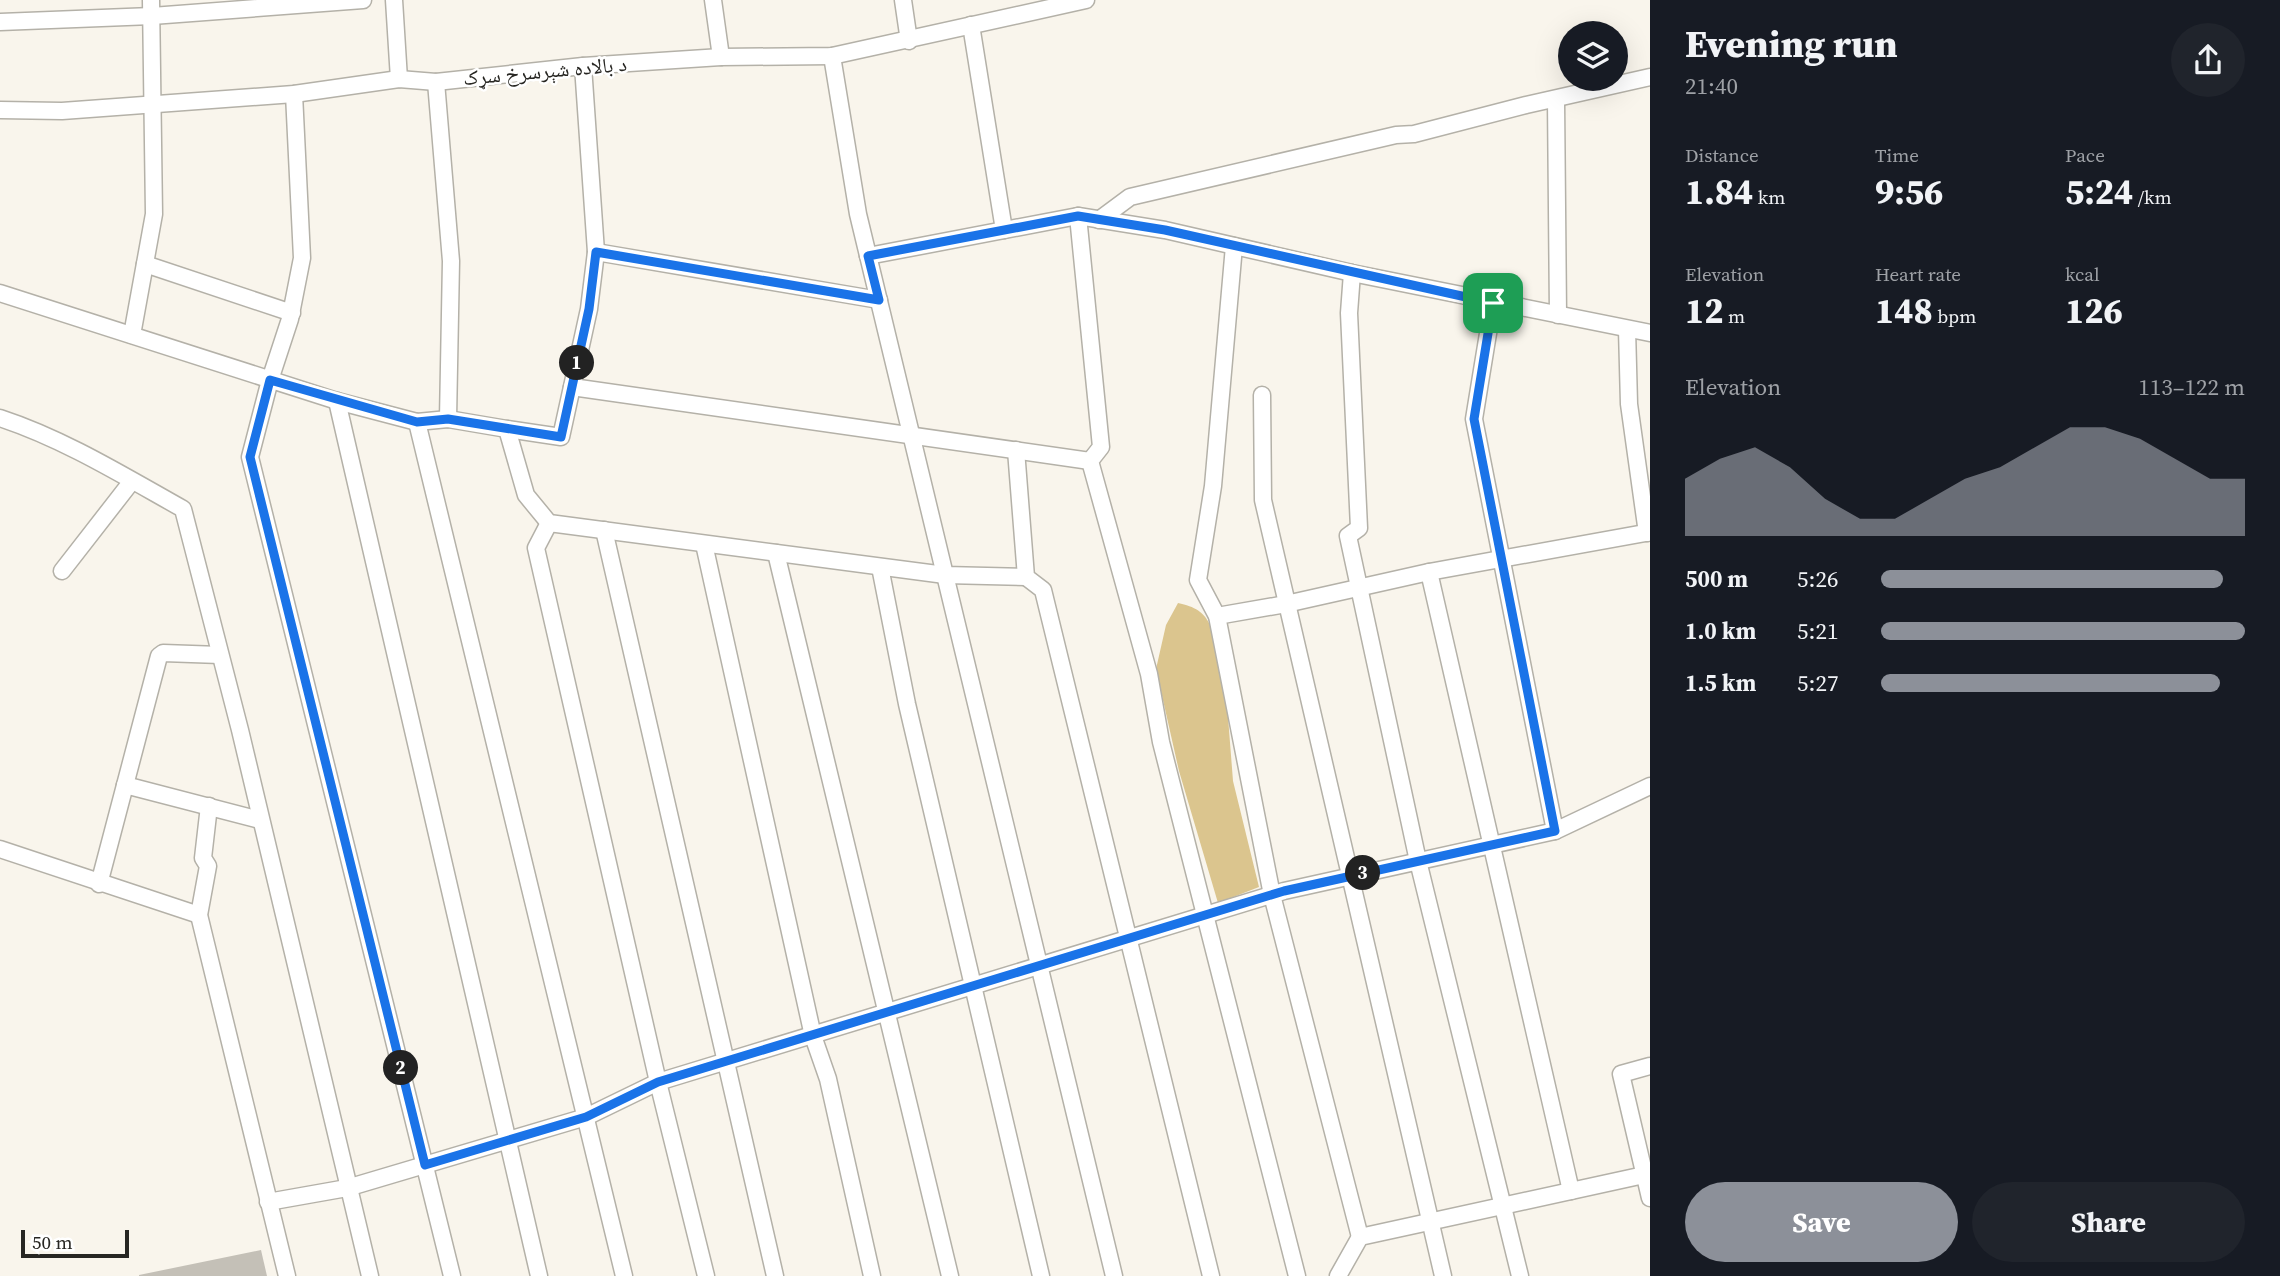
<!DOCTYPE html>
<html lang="en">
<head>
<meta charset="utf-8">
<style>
  body { margin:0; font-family:"Source Serif 4","Noto Naskh Arabic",serif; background:#20242c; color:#f1f3f6; height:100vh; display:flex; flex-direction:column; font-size:26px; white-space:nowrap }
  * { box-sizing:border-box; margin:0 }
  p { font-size:23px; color:#9ea1a6 }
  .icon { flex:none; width:38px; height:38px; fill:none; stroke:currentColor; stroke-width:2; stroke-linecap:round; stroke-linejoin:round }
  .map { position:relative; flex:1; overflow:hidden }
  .sheet { display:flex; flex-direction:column; background:#171b24; width:630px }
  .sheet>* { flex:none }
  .tools { position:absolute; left:1558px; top:21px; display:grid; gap:14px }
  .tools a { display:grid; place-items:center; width:70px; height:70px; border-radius:50%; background:#171b24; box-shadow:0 7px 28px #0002; font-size:35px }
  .scale { position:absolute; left:21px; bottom:18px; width:108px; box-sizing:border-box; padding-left:7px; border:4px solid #272622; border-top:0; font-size:19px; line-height:24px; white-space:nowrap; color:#272622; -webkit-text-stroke:5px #fff; paint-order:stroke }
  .pin { position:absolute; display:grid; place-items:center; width:60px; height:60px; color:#fff; margin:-30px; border-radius:14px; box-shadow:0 4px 10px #0006 }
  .km { position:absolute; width:35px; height:35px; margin:-18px; border-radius:50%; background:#222; color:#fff; font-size:19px; line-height:35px; text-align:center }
  .round { display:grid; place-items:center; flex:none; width:74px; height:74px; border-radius:37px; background:#20242c }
  .head { display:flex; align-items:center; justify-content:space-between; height:119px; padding:0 35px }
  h1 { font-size:38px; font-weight:800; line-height:52px }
  .metrics { display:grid; grid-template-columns:repeat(3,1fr); gap:10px; height:119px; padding:7px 35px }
  .metrics div { display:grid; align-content:center }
  .metrics b { font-size:35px; font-weight:800 }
  .metrics small { font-size:19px; font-weight:400 }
  .metrics p { font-size:19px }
  .chart { height:196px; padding:14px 35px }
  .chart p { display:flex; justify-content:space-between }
  .chart svg { width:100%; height:126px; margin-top:7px; fill:#8c9099; opacity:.7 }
  .cta { display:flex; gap:14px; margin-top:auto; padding:14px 35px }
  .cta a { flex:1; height:80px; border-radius:42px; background:#8c9099; color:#fff; font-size:28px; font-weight:800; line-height:80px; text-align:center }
  .cta a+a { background:#20242c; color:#f1f3f6 }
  ul { padding:0 35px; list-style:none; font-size:23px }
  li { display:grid; grid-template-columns:112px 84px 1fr; align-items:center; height:52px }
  li i { height:18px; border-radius:9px; background:#8c9099 }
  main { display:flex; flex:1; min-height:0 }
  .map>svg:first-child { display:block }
  .green { fill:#dbc58e }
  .building { fill:#c4c0b7 }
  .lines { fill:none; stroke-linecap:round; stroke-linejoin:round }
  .minor-casing { stroke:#b4b1a8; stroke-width:19 }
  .minor { stroke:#fff; stroke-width:16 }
  .route-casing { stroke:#fff; stroke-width:14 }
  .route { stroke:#1a73e8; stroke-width:9 }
  .labels { text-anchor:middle; stroke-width:5; stroke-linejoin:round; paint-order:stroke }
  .street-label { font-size:21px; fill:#272622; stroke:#fff }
</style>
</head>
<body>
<main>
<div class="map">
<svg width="1650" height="1276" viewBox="0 0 1650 1276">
  <rect width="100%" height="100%" fill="#f9f5ec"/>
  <path class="green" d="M1178 603C1195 607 1204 611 1211 627L1228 717 1233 781 1259 887 1218 903 1179 771 1156 669 1166 625Z"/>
  <polygon class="building" points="261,1250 267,1276 139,1276 139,1275"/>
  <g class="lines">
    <g class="minor-casing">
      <g id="minor">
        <polyline points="394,0 399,79"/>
        <polyline points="713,0 721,57"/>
        <polyline points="903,0 909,41"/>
        <polyline points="0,22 152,16 363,0"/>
        <polyline points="971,25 1004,230"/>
        <polyline points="832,56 858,214 1114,1276"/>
        <polyline points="436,82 451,261 448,419"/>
        <polyline points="294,94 302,258 290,319 270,380 250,457 452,1276"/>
        <polyline points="1556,100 1558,315"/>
        <polyline points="0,110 62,111 294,94 399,79 436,82 583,66 721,57 832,56 1086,0"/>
        <polyline points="1078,216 1101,447 1090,461 1149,674 1161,742 1297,1276"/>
        <polyline points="1099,220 1130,197 1396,135 1414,134 1526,105 1650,77"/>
        <polyline points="1234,246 1213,486 1198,580 1217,616 1272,895 1360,1237"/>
        <polyline points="596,252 879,300"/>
        <polyline points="868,256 1078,216 1165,230 1352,273 1650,333"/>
        <polyline points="145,264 292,313"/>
        <polyline points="1352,273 1349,313 1359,528 1348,536 1418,861 1520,1276"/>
        <polyline points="0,293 337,401 417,422 448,419 507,429 526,495 549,523 945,575 1026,577"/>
        <polyline points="1493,303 1474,419 1555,831"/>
        <polyline points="1627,329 1629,404 1647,533"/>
        <polyline points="132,335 154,214 151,0"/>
        <polyline points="572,387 1090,461"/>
        <polyline points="1262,395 1263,500 1443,1276"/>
        <polyline points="337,401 539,1276"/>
        <path d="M0 418C64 439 124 476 183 509L240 730 370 1276"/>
        <polyline points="417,422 624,1276"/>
        <polyline points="507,429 561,437 589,309 596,252 583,66"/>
        <polyline points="1016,450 1026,577 1043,590 1211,1276"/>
        <polyline points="549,523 536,548 658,1082 706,1276"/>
        <polyline points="604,530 775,1276"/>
        <polyline points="704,544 813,1036 828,1079 872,1276"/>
        <polyline points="776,553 950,1276"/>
        <polyline points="880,567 907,704 1041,1276"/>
        <polyline points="62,571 132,481"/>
        <polyline points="1429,572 1571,1191"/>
        <polyline points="1217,616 1286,604 1429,572 1650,532"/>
        <polyline points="125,785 260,820"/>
        <polyline points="209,806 203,858 208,866 199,915 287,1276"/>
        <polyline points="0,849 199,915"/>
        <polyline points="99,884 159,656 163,653 220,655"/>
        <polyline points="1650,1066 1621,1074 1650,1198"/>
        <polyline points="268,1202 347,1188 586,1117 658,1082 1284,891 1555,831 1650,786"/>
        <polyline points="1338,1276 1360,1237 1644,1175"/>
      </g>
    </g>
    <use href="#minor" class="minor"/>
  </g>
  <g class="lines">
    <g class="route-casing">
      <polygon id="route" points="1078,216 1165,230 1493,303 1474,419 1555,831 1284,891 658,1082 586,1117 425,1165 250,457 270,380 417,422 448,419 561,437 589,309 596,252 879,300 868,256"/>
    </g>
    <use href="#route" class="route"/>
  </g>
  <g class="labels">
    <g class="street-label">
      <text transform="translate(545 71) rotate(-5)" y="7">د بالاده شېرسرخ سړک</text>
    </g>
  </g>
</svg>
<div class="tools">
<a><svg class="icon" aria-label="layers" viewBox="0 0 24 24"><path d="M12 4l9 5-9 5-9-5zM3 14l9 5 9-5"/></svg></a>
</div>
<div class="scale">50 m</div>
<div class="pin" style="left:1493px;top:303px;background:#1e9e55"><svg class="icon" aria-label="arrive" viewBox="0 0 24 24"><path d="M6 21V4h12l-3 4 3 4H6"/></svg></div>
<b class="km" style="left:577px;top:363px">1</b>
<b class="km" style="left:401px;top:1068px">2</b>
<b class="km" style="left:1363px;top:873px">3</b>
</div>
<section class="sheet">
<div class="head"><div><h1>Evening run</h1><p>21:40</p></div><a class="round"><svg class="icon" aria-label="share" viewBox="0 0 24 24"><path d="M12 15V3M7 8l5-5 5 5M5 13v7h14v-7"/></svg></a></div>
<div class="metrics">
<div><p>Distance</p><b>1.84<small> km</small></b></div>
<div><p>Time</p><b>9:56</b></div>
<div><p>Pace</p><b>5:24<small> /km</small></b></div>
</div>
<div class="metrics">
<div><p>Elevation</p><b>12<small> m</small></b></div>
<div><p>Heart rate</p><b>148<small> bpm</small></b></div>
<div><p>kcal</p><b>126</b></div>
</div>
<div class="chart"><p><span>Elevation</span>113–122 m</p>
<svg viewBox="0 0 160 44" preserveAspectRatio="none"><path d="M0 44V24L10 17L20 13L30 20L40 31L50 38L60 38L70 31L80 24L90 20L100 13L110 6L120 6L130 10L140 17L150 24L160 24V44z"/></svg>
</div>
<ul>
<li><b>500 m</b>5:26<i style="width:94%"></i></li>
<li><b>1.0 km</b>5:21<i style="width:100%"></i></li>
<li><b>1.5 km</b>5:27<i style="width:93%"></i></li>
</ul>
<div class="cta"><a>Save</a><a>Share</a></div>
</section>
</main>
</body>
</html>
